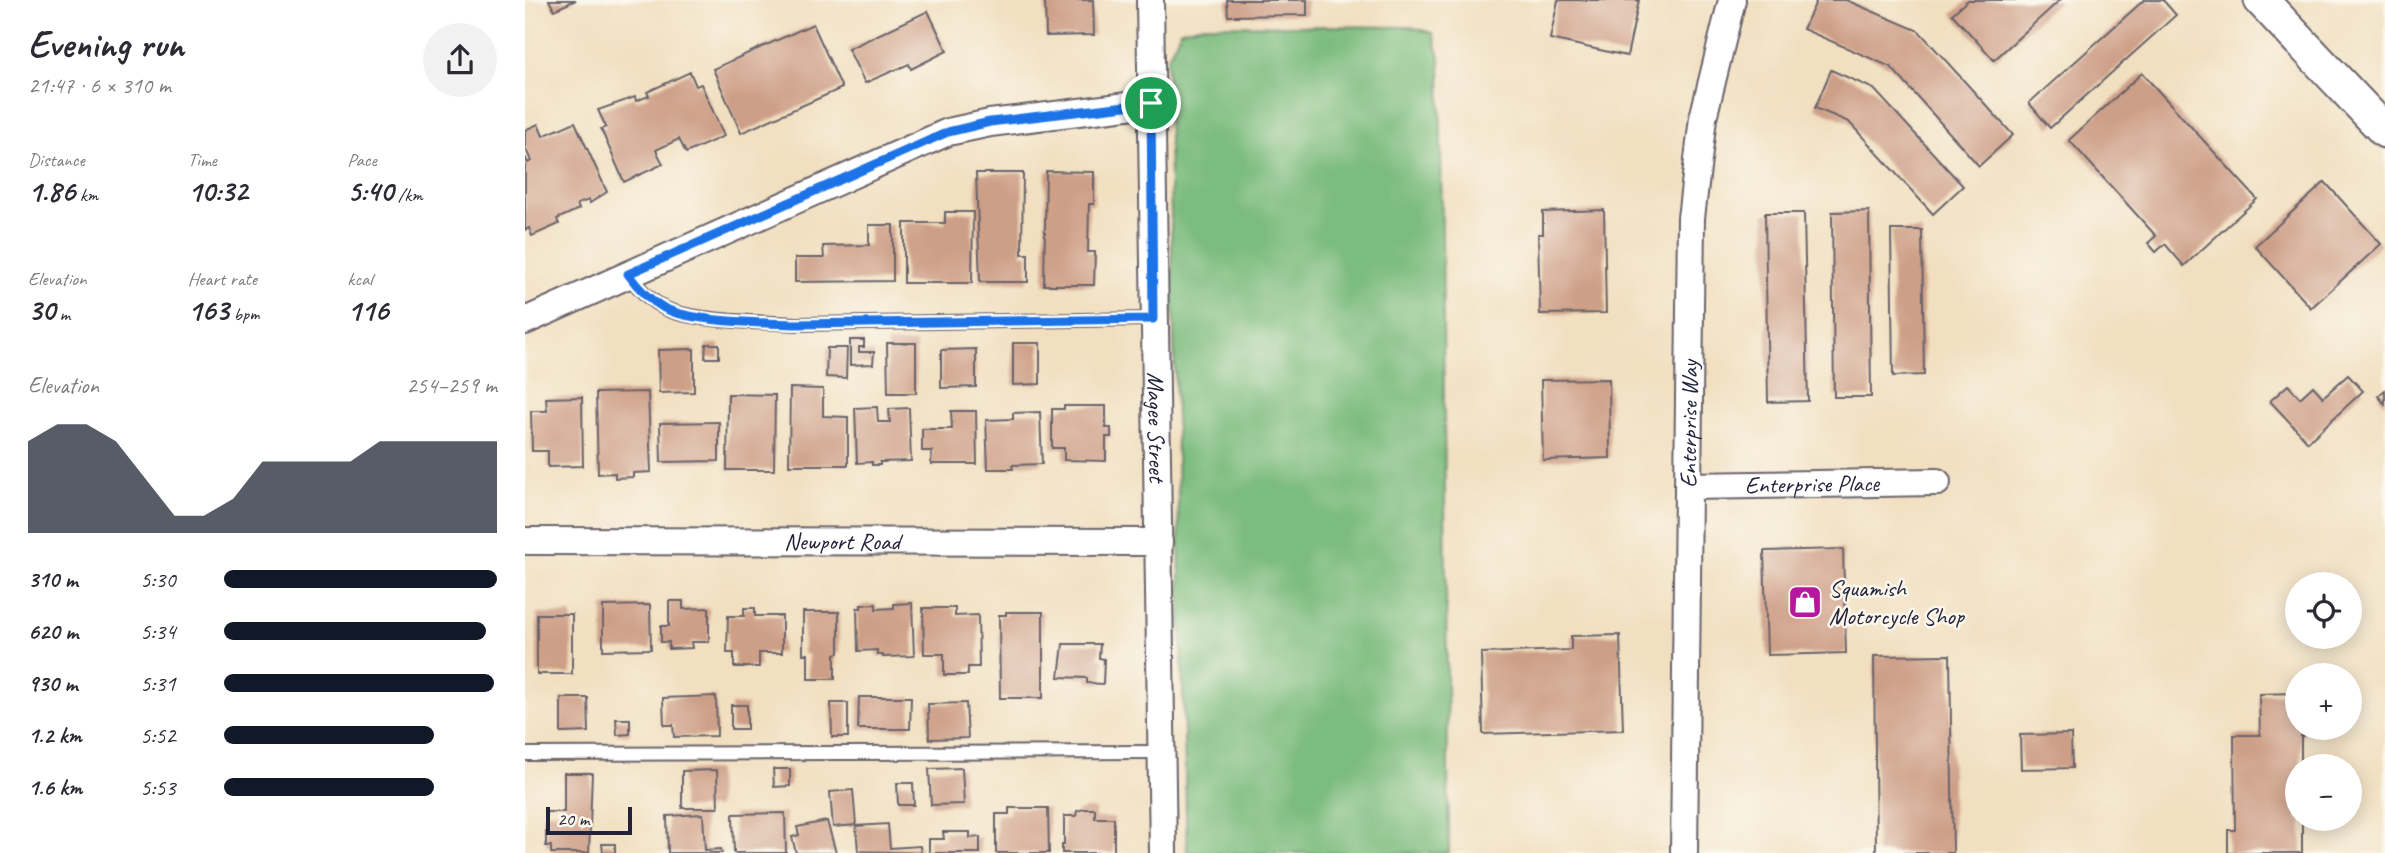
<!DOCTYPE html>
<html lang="en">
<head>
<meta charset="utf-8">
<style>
  body { margin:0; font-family:Caveat,sans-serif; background:#f2f2f3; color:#2b2b33; height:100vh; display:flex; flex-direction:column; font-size:26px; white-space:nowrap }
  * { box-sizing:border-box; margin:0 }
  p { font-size:23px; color:#7c7c81 }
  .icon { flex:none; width:38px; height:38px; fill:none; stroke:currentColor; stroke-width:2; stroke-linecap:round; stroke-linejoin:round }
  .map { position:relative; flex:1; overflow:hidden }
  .details { display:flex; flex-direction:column; background:#fff; width:525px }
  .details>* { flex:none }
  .tools { position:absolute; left:1760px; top:572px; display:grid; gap:14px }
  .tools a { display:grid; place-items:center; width:77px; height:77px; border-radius:50%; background:#fff; box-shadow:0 4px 18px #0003; font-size:35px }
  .scale { position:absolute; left:21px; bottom:18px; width:86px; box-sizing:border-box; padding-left:7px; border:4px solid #22223b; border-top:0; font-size:19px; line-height:24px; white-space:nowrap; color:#22223b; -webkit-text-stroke:5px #fbf7ec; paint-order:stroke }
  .pin { position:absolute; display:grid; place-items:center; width:60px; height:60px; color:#fff; margin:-30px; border:4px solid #fff; border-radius:50%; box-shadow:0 2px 7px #0007 }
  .round { display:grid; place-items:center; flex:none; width:74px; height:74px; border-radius:37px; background:#f2f2f3 }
  .headline { display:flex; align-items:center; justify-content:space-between; height:119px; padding:0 28px }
  h1 { font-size:38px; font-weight:700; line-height:52px }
  .metrics { display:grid; grid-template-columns:repeat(3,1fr); gap:10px; height:119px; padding:7px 28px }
  .metrics div { display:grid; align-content:center }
  .metrics b { font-size:30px; font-weight:700 }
  .metrics small { font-size:19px; font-weight:400 }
  .metrics p { font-size:19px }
  .chart { height:196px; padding:14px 28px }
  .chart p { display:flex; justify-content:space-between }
  .chart svg { width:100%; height:126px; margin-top:7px; fill:#111827; opacity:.7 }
  ul { padding:0 28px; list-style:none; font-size:23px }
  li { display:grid; grid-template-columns:112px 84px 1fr; align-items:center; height:52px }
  li i { height:18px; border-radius:9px; background:#111827 }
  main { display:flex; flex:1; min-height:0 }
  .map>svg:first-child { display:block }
  .forest { fill:#7cbc7e; stroke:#4f6f5c; stroke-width:2 }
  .building { fill:#ce9f87 }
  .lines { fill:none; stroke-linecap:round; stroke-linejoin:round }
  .service-casing { stroke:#6a646a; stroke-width:16 }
  .minor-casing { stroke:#6a646a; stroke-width:30 }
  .tertiary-casing { stroke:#6a646a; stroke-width:37 }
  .service { stroke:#fff; stroke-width:12 }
  .minor { stroke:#fff; stroke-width:26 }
  .tertiary { stroke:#fff; stroke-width:33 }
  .route-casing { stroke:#fff; stroke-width:14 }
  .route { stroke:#1a73e8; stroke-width:9 }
  .labels { text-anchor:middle; stroke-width:5; stroke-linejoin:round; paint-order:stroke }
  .street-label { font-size:24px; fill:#22223b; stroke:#fbf7ec }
  .poi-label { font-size:24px; fill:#22223b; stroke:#fbf7ec; text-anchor:start }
</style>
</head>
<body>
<main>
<section class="details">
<div class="headline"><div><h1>Evening run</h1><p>21:47 · 6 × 310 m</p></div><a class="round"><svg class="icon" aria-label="share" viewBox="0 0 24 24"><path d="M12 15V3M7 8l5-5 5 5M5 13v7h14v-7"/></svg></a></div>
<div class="metrics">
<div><p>Distance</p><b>1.86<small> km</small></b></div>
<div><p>Time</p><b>10:32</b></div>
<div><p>Pace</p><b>5:40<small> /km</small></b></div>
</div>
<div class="metrics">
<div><p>Elevation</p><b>30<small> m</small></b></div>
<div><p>Heart rate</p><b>163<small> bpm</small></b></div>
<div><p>kcal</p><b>116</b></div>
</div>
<div class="chart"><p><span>Elevation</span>254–259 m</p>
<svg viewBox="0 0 160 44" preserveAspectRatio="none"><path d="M0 44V12L10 6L20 6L30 12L40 25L50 38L60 38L70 32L80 19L90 19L100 19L110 19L120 12L130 12L140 12L150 12L160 12V44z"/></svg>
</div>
<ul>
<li><b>310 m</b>5:30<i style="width:100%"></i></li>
<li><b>620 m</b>5:34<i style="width:96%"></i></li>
<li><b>930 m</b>5:31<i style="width:99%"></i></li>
<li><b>1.2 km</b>5:52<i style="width:77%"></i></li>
<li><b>1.6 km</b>5:53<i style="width:77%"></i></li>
</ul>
</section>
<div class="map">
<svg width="1860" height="853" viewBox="0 0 1860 853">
  <rect width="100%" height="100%" fill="#fbf7ec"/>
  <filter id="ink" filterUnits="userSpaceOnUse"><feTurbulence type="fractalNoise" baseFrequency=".0143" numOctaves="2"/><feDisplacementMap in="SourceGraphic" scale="14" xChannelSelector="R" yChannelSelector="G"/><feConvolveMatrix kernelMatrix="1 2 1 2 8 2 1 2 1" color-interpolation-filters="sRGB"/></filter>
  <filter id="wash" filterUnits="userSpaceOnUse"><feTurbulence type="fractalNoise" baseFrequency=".00686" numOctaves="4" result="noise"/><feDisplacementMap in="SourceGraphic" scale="28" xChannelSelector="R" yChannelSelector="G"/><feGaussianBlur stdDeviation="1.57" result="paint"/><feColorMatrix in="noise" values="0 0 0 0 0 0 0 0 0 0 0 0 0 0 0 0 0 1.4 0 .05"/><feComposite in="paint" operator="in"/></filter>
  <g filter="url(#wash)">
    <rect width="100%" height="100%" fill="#f1dfc0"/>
    <polygon class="forest" points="678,25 886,27 908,33 915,58 924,853 662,853 642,59 656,30"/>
    <g id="blocks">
      <g class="building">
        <polygon points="24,0 51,0 29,10"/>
        <polygon points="520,0 568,0 569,35 521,36"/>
        <polygon points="702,0 782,0 782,15 703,16"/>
        <polygon points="1033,0 1114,0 1102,56 1025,39"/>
        <polygon points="1292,0 1321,0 1394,31 1488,135 1454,166 1366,67 1278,29"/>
        <polygon points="1443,0 1535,0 1469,60 1427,14"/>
        <polygon points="1619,0 1638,0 1651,15 1525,128 1504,103"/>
        <polygon points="403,11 422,51 386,69 384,64 340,83 323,49"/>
        <polygon points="288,24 317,88 216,133 188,69"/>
        <polygon points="1306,70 1349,89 1438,186 1408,214 1324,122 1290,108"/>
        <polygon points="165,72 171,86 176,84 199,136 161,153 154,139 131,150 138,164 99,182 76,129 81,127 73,110 110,97 111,101 124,96 122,92"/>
        <polygon points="1617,73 1732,199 1659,266 1640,244 1631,252 1623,243 1631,236 1544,140"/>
        <polygon points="50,122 82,192 65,203 64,200 52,204 54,209 32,219 34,224 7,236 4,228 0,230 0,157 3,163 6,161 0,147 0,130 13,124 18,136"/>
        <polygon points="521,171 569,172 569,204 564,204 563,252 570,252 569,285 519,285"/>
        <polygon points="451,173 498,173 497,254 503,254 503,282 455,282"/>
        <polygon points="1800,182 1856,244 1786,308 1730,246"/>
        <polygon points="1079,210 1081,313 1015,314 1013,234 1018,234 1018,212"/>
        <polygon points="1344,211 1346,397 1309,397 1307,212"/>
        <polygon points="420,212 448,212 447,283 379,283 379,223 420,223"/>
        <polygon points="1240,213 1279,213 1283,401 1243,402"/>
        <polygon points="344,225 368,225 368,281 270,282 270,258 299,258 298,246 344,245"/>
        <polygon points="1366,230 1397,230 1399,375 1368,376"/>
        <polygon points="325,340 339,340 339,347 334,347 334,352 349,352 348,364 325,365"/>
        <polygon points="362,343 391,343 391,393 363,393"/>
        <polygon points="488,343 515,343 515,384 488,385"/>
        <polygon points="181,344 194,344 194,358 180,358"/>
        <polygon points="302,348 322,348 321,378 301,377"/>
        <polygon points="169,349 169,392 134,393 133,350"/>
        <polygon points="451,349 451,387 416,388 416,350"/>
        <polygon points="1823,375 1838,391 1783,442 1745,401 1763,385 1775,398 1788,386 1798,397"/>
        <polygon points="1084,379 1085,458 1018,460 1016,380"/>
        <polygon points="265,388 298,389 298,416 323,417 323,465 264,465"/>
        <polygon points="1860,390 1860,404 1853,396"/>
        <polygon points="123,392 126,472 108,473 108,477 90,478 90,473 73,474 71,393"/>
        <polygon points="203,394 250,395 249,470 202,470"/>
        <polygon points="57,397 58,466 23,467 23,451 7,451 6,411 22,411 21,398"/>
        <polygon points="539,406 581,406 581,428 586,428 586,437 581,437 581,461 539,460 539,448 527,448 527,409 539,409"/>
        <polygon points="352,407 353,422 365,422 364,409 384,408 386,461 355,462 355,465 347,465 347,462 332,463 330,408"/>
        <polygon points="426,411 451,411 452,464 406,464 407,451 397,451 397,429 427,429"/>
        <polygon points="515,412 517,464 487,465 488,469 463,469 461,420 488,419 488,413"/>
        <polygon points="194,422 194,461 136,462 135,423"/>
        <polygon points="1318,549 1321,653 1242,655 1239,551"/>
        <polygon points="144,601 158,601 158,609 184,608 184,642 166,642 167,648 144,649 144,642 136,642 136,626 144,626"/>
        <polygon points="387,603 389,656 358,657 358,655 352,655 352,650 333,651 332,608 336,608 336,605 351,604 351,609 369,608 369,604"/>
        <polygon points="125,605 126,649 78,650 78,606"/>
        <polygon points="219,608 230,608 230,616 257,616 257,653 234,653 234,667 209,667 209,653 202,653 203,616 219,616"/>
        <polygon points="398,608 430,608 430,616 453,615 454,667 443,667 443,675 419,675 419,654 399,654"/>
        <polygon points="278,612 314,612 314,653 310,654 310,679 283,679 283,654 278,654"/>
        <polygon points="481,612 518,612 518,698 475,698 474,615 481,615"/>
        <rect x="12" y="614" width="35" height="60"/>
        <polygon points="1095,635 1098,730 958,734 956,653 1046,650 1046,636"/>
        <polygon points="538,644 575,644 574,658 579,659 578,684 562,683 562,678 534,677"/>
        <polygon points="1425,655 1428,853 1351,853 1349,656"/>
        <polygon points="1773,693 1773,728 1778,728 1778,736 1776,736 1776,766 1773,766 1773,819 1777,819 1777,853 1703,853 1703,830 1710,830 1709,735 1735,735 1734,694"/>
        <polygon points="191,696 192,736 149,737 148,725 139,725 138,698"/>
        <polygon points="334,697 386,697 385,729 333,729"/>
        <polygon points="36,698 63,698 64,732 36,733"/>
        <polygon points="306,703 323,703 323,737 307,737"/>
        <polygon points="441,703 443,738 404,739 403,704"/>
        <rect x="206" y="705" width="16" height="24"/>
        <polygon points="91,719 105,719 105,734 92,735"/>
        <polygon points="1546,734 1547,768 1496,769 1495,735"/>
        <polygon points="437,768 439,804 406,805 404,769"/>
        <polygon points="248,769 265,769 265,786 249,787"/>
        <polygon points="192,770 193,808 157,808 157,771"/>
        <polygon points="39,773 67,773 64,853 26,853 26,846 21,846 21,812 39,812"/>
        <polygon points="372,783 388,783 389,805 373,805"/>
        <polygon points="328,790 331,825 308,827 305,792"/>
        <polygon points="484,808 523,808 524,853 471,853 471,814 484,814"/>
        <polygon points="559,809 570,809 570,818 589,818 589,853 537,853 537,845 539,845 539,816 551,816 552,811"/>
        <polygon points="260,813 261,853 209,853 208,814"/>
        <polygon points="178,814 180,850 196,849 197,853 143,853 142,816"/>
        <polygon points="302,821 311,853 271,853 267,837 274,835 272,827"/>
        <polygon points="363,824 365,848 395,846 396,853 333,851 331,826"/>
        <polygon points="418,832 445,832 445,838 455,837 455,853 404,853 404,839 419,839"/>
        <polygon points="77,844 90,844 90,853 78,853"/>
      </g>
    </g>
  </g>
  <g filter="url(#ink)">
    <use href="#blocks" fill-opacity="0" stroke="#6a646a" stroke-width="2"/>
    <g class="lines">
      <g class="service-casing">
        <g id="service">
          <path d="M103 274C113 288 124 300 139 308 167 322 238 322 271 324L628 319"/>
          <polyline points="0,754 637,752"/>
        </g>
      </g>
      <g class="minor-casing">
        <g id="minor">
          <path id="s1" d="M625 0 638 853"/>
          <polyline points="0,321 423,132 465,123 626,103"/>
          <path id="s2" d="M1163 486 1412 482"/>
          <path id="s3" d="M0 541 634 542"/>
          <path id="s4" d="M1159 853 1166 218 1178 118 1207 0"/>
        </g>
      </g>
      <g class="tertiary-casing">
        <polyline id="tertiary" points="1736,0 1860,131"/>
      </g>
      <use href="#service" class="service"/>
      <use href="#minor" class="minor"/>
      <use href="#tertiary" class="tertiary"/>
    </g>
  </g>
  <g class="lines" filter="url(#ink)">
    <g class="route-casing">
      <path id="route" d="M626 103 628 319 271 324C238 323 166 322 139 308 124 300 113 288 103 274L423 132 465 122Z"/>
    </g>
    <use href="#route" class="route"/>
  </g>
  <defs>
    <g id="shop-square" transform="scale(1.75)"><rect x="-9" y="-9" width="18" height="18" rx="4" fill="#b5179e" stroke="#fbf7ec"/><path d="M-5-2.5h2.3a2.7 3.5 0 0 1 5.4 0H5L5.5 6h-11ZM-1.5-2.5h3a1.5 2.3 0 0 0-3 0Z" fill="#fff"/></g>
  </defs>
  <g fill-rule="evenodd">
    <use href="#shop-square" x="1280" y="602"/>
  </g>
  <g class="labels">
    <g class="street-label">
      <text dy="8" stroke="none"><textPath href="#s4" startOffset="429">Enterprise Way</textPath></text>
      <text dy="8" stroke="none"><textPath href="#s1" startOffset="427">Magee Street</textPath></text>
      <text dy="8" stroke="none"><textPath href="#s2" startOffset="124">Enterprise Place</textPath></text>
      <text dy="8" stroke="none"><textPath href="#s3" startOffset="317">Newport Road</textPath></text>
    </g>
    <g class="poi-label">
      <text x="1304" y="596">Squamish<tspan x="1304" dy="28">Motorcycle Shop</tspan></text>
    </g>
  </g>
</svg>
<div class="tools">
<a><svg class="icon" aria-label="locate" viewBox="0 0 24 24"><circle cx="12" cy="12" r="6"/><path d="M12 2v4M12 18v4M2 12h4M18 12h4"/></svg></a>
<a>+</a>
<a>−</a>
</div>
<div class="scale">20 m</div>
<div class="pin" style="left:626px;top:103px;background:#1e9e55"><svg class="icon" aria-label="arrive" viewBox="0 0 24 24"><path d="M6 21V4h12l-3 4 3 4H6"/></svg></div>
</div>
</main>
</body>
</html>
